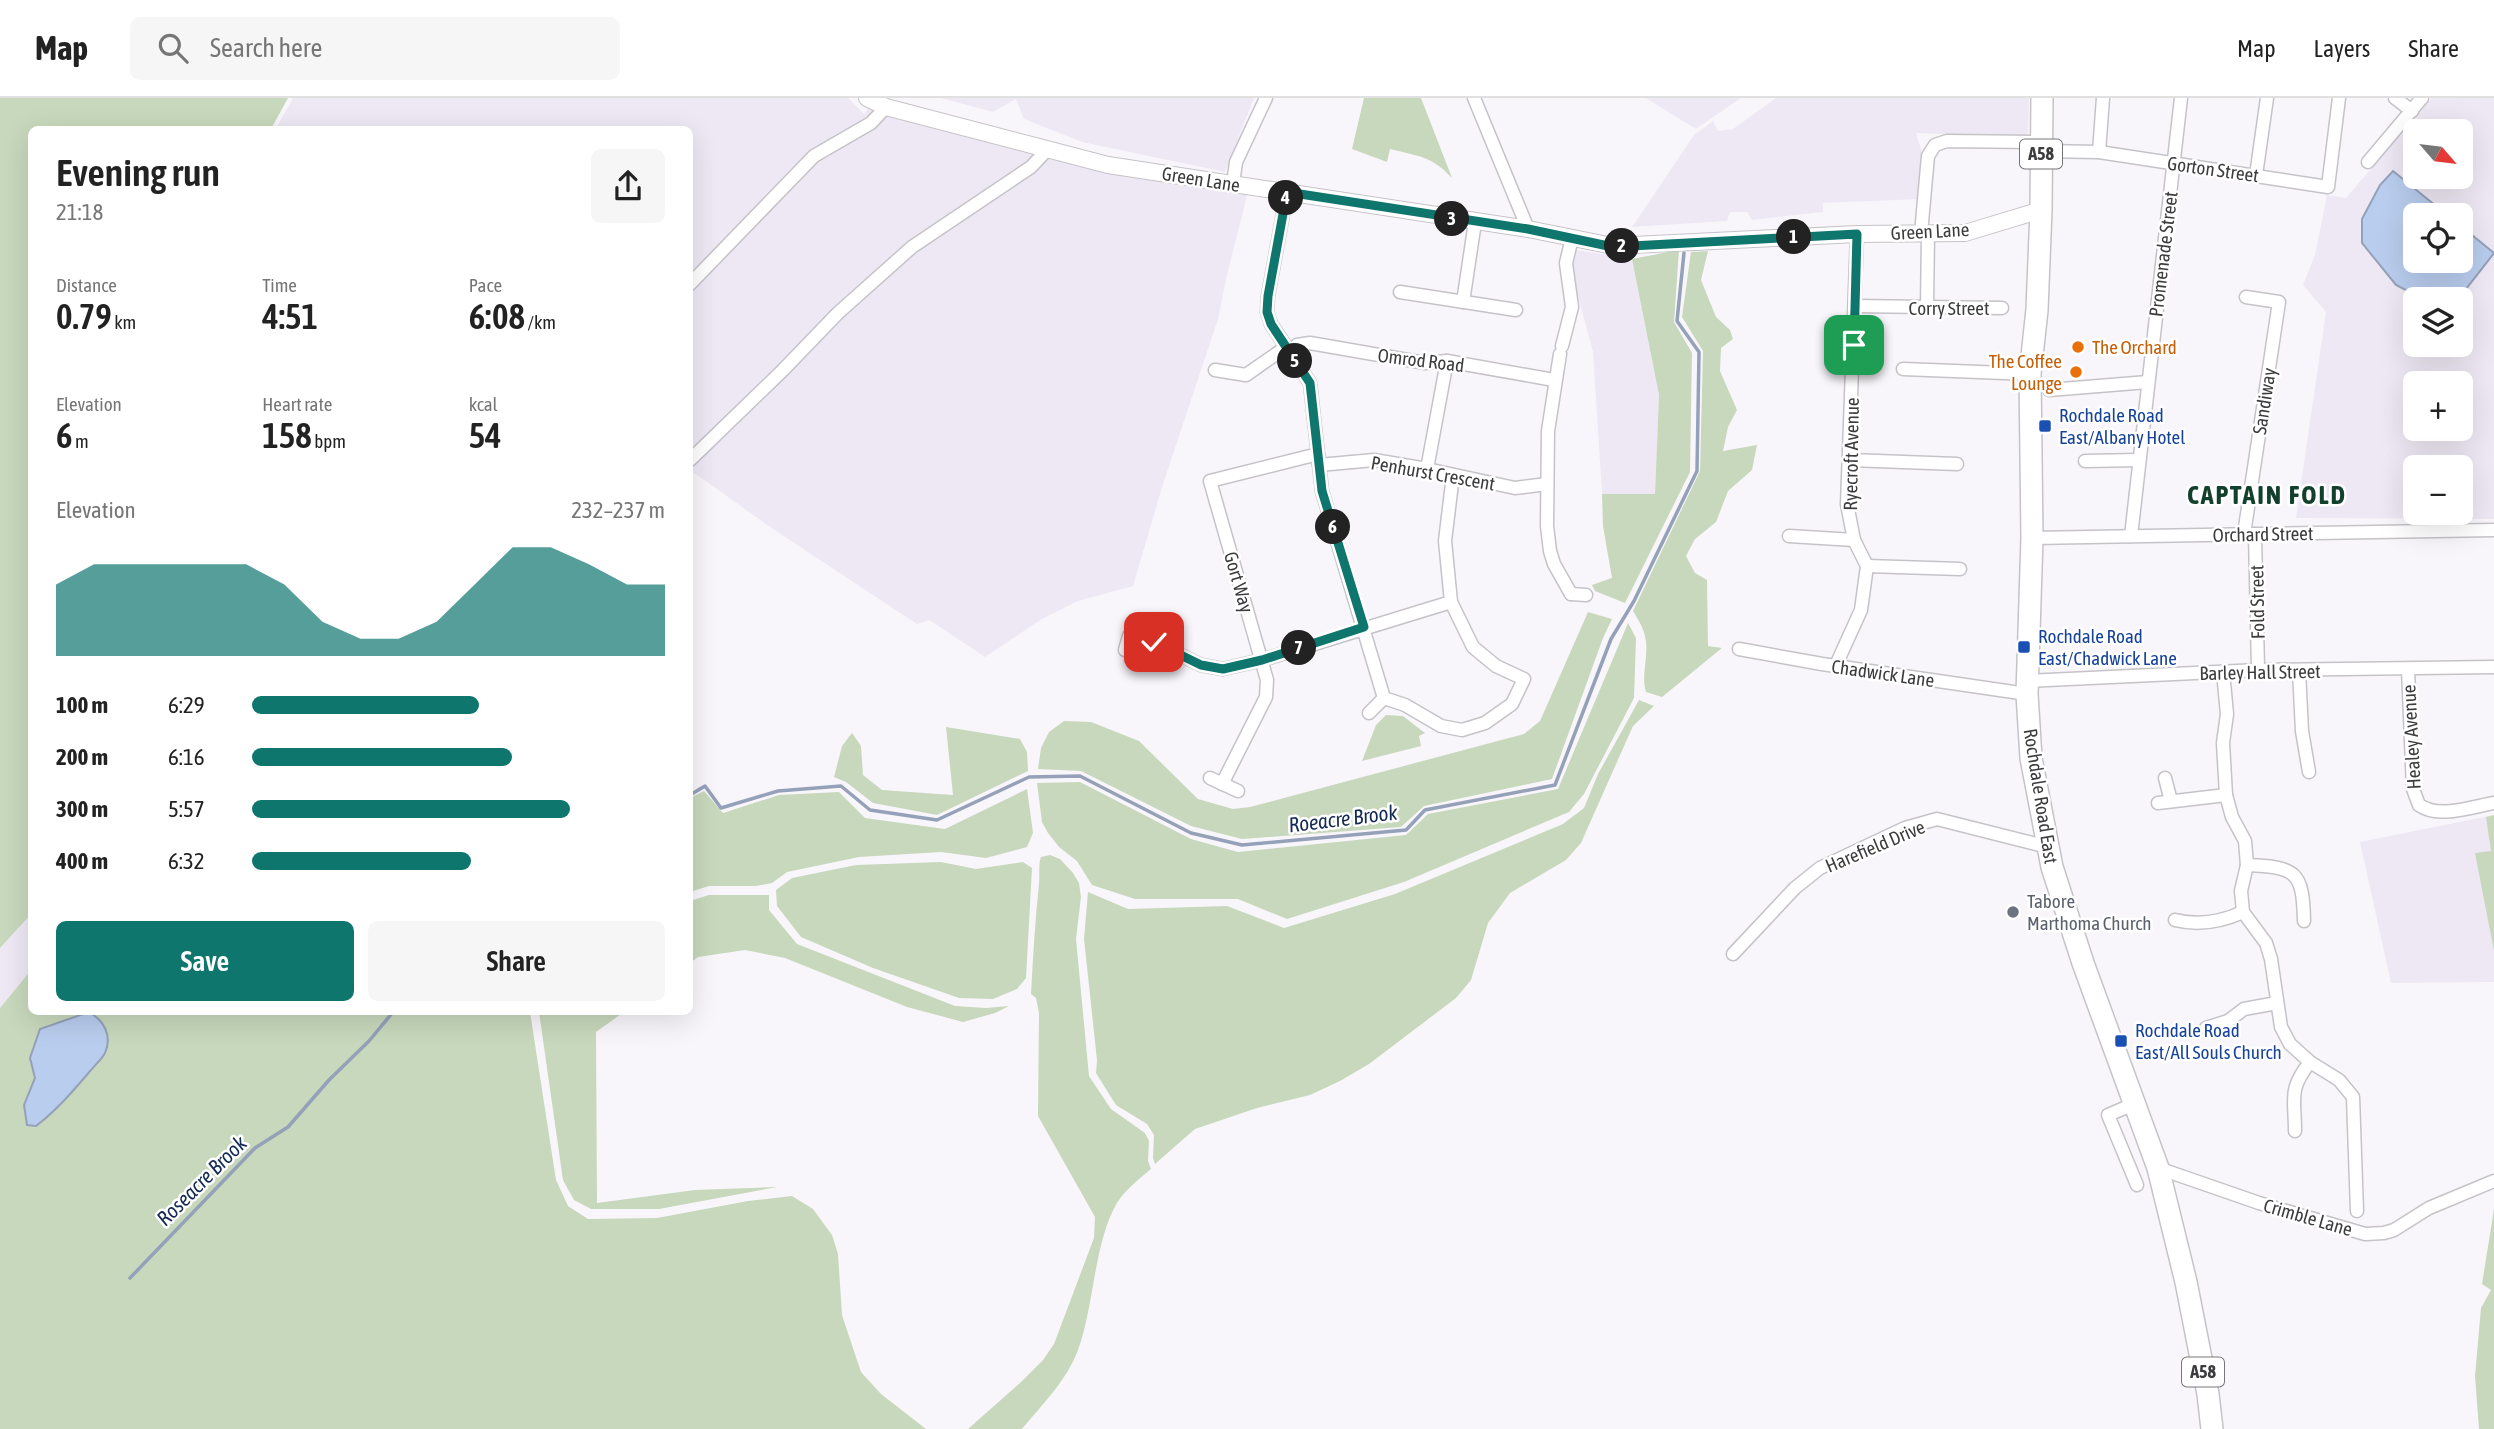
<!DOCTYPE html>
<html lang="en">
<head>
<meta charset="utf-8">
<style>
  body { margin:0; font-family:"Asap Condensed",sans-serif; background:#f6f6f6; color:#222; height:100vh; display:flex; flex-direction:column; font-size:26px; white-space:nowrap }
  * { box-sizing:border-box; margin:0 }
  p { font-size:23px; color:#767676 }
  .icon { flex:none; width:38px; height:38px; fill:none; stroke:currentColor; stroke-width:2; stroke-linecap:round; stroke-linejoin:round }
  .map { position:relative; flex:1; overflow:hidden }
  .side { position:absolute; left:28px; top:28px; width:665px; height:889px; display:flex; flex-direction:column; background:#fff; border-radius:10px; box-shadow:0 7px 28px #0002 }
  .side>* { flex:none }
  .needle { width:46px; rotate:118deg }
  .buttons { position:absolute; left:2403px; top:21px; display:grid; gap:14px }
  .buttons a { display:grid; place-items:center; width:70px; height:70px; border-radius:10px; background:#fff; box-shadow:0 7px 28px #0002; font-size:35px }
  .pin { position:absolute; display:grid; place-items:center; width:60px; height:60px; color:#fff; margin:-30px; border-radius:14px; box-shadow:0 4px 10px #0006 }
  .km { position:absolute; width:35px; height:35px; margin:-18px; border-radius:50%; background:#222; color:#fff; font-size:19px; line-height:35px; text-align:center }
  .round { display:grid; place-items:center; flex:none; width:74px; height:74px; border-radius:10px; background:#f6f6f6 }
  .overview { display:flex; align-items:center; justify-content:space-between; height:119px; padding:0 28px }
  h1 { font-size:38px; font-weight:600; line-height:52px }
  .stats { display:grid; grid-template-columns:repeat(3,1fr); gap:10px; height:119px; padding:7px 28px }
  .stats div { display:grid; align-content:center }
  .stats b { font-size:35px; font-weight:600 }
  .stats small { font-size:19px; font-weight:400 }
  .stats p { font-size:19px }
  .chart { height:196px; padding:14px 28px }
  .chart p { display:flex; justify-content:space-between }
  .chart svg { width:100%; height:126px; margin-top:7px; fill:#0f766e; opacity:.7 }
  .primary-button { display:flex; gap:14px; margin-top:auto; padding:14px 28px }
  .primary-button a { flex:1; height:80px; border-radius:10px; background:#0f766e; color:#fff; font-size:28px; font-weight:600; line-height:80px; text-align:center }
  .primary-button a+a { background:#f6f6f6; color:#222 }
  ul { padding:0 28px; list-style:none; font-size:23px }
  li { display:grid; grid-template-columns:112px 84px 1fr; align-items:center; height:52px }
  li i { height:18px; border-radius:9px; background:#0f766e }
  header { display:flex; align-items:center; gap:42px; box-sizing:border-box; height:98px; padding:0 35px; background:#fff; border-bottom:2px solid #e0e0e0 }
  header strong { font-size:33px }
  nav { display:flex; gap:38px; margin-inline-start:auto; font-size:24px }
  .search { width:490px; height:63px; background:#f6f6f6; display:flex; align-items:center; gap:18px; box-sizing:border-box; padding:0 24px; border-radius:10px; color:#767676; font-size:26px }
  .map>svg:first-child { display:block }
  .built { fill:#eee8f4; fill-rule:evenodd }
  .green { fill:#c7d8bc }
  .water { fill:#b9cdee; stroke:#94a1b9; stroke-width:2 }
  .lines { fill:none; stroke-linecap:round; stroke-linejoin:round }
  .stream { stroke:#94a1b9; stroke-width:3.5 }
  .minor-casing { stroke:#c5c3c8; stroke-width:15 }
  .tertiary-casing { stroke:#c5c3c8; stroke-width:18 }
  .trunk-casing { stroke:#c5c3c8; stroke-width:24 }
  .minor { stroke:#fff; stroke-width:12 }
  .tertiary { stroke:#fff; stroke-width:16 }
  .trunk { stroke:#fff; stroke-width:21 }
  .route-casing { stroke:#fff; stroke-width:14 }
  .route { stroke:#0f766e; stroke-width:9 }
  .food-dot { fill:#e8710a; stroke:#fff; stroke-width:2.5 }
  .transit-dot { fill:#1a4fb4; stroke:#fff; stroke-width:2.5 }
  .worship-dot { fill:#6b7280; stroke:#fff; stroke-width:2.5 }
  .labels { text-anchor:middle; stroke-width:5; stroke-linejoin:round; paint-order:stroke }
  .shield { fill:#fff; stroke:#767677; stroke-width:2 }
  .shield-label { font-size:18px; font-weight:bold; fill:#3c3b3d }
  .street-label { font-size:19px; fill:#3c3b3d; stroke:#fff }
  .food-label { font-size:19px; fill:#c56008; stroke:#fff; text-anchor:start }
  .transit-label { font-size:19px; fill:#164399; stroke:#fff; text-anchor:start }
  .worship-label { font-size:19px; fill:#5b616d; stroke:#fff; text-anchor:start }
  .water-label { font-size:21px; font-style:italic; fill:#132a54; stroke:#fff }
  .district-label { font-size:26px; font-weight:bold; letter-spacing:2px; fill:#13402d; stroke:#fff }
</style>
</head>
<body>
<header>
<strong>Map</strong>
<div class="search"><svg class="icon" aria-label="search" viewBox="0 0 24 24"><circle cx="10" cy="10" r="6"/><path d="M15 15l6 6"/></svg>Search here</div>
<nav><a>Map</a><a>Layers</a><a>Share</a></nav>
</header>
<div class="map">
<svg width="2494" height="1331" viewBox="0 0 2494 1331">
  <rect width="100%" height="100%" fill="#f9f6fb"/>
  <g class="built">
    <polygon points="293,0 848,0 864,16 870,8 884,15 1053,62 1107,73 1248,94 1226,181 1218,221 1163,386 1133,488 1078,503 1042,521 985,559 929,522 917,526 773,431 690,372 690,32 275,32"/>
    <polygon points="941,0 1254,0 1225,74 1082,44 1024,21 1016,1 993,14"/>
    <polygon points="1646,0 1741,0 1696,31"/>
    <polygon points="1776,0 2029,0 2028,39 1916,35 1922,54 1920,101 1823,105 1823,114 1752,122 1747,114 1730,114 1727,123 1632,129 1694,37 1713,23 1718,33 1733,31"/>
    <path d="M2432 0H2494V421L2296 420 2326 214 2303 187 2315 157 2327 97 2346 100ZM2415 33H2460V79H2415ZM2415 117H2460V163H2415ZM2415 201H2460V247H2415ZM2415 285H2460V331H2415ZM2415 369H2460V415H2415Z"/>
    <polygon points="1576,152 1632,161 1659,297 1655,397 1602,396 1593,254 1571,172 1571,160"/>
    <polygon points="2494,717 2494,884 2391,885 2360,744"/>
    <polygon points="31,815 31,872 0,910 0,850"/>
  </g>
  <g class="green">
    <polygon points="0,0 288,0 271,31 32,32 32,815 0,850"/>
    <path d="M1364 0H1421L1452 80C1432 58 1418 58 1390 51L1387 64 1352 51Z"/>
    <polygon points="1679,152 1674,224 1692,255 1690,374 1625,505 1595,493 1592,487 1612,480 1603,428 1602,396 1655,396 1659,297 1632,161"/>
    <path d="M1708 153 1701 182 1716 219 1730 232 1733 241 1721 250 1720 273 1737 312 1728 329 1723 353 1757 347 1752 372 1728 393 1716 424 1695 441 1686 458 1695 475 1707 482 1708 548 1722 550 1662 599 1646 594C1641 578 1648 561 1646 544 1645 532 1639 523 1633 513L1700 373 1703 253 1682 219 1691 154Z"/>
    <polygon points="1588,514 1612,521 1603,540 1552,681 1424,708 1401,729 1242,741 1191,728 1081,673 1038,671 1041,650 1049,634 1064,623 1091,624 1139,643 1198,701 1233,711 1250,709 1524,636 1540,623"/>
    <polygon points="1628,525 1636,540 1634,600 1584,696 1569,714 1404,784 1287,821 1238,801 1135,801 1092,787 1077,763 1059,749 1048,735 1042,724 1037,685 1080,684 1191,741 1238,754 1406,737 1428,716 1558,691"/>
    <polygon points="1639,602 1654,608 1633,628 1581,745 1566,762 1510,795 1488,825 1471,882 1456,900 1369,966 1340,983 1310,997 1257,1010 1195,1031 1155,1066 1153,1060 1154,1037 1147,1026 1116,1007 1096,975 1097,962 1084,841 1088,794 1128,811 1227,808 1284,830 1395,796 1563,726 1584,710 1598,676"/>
    <polygon points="1386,617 1403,618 1425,635 1419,638 1421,648 1362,663 1376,627"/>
    <polygon points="946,629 1020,641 1027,654 1028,673 937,717 873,705 846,684 834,679 842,648 852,635 861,648 863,677 882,692 953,697"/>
    <polygon points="1027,691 1033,735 1027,749 986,760 941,754 859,759 787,774 772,785 756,788 709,788 690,794 690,700 704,693 723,715 779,697 839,694 865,720 945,731"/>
    <polygon points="2494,717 2494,853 2475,755 2491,753 2486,719"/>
    <path d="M1050 757 1060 761 1073 775 1079 785 1081 799 1076 841 1089 978 1111 1011 1145 1035 1149 1043 1148 1063 1151 1071C1139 1081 1125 1092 1117 1105 1094 1144 1094 1209 1078 1252 1067 1282 1042 1307 1022 1331H968L1021 1284 1043 1262 1054 1246 1094 1140 1095 1119 1038 1018 1039 915 1036 900 1031 896C1033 859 1035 823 1039 786 1040 777 1038 767 1041 759Z"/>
    <polygon points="941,764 976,771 1023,764 1032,770 1026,880 1017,891 993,901 959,900 873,870 801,839 777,808 776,792 792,780 856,767"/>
    <polygon points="709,797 769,797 769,812 797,846 955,908 986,910 1009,908 995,915 963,924 907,909 785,860 745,852 698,859 690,865 690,803"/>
    <polygon points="31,872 32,914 530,914 556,1082 568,1108 588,1121 657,1120 748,1103 792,1098 813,1111 832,1137 838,1156 842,1217 861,1274 881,1296 926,1331 0,1331 0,910"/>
    <polygon points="539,914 624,914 596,934 597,1105 695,1092 777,1089 659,1111 591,1111 574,1102 563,1082"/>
    <polygon points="2494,1111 2494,1331 2479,1331 2475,1278 2481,1210 2491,1192 2482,1186"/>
  </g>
  <g class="water">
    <polygon points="2393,73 2447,117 2415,117 2415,163 2460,163 2461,128 2494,155 2459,200 2423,201 2396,187 2362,145 2362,121 2380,87"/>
    <path d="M89 914C103 922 113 937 105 955 102 961 95 967 91 972 74 992 57 1012 36 1028L27 1027 24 1007 35 980 30 960 40 931Z"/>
  </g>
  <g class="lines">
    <g class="stream">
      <polyline points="690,697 705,688 721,710 778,693 841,688 870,712 937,722 1029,679 1080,678 1191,735 1242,747 1406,732 1425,712 1555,687 1611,541 1634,503 1697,373 1699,254 1677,223 1684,155"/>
      <polyline points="130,1180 255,1050 288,1029 329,982 369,943 393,914"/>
    </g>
    <g class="minor-casing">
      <g id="minor">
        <polyline points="1474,0 1528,131"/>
        <polyline points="2395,0 2412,13"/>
        <polyline points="2041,53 2099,54 2328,89 2339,0"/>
        <polyline points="2099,54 2103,0"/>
        <polyline points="2368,64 2422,0"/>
        <polyline points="2256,77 2267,0"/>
        <polyline points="1233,86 1236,64 1266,0"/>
        <polyline points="1287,94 1268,198 1267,214 1271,226 1310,285 1322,393 1384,600 1405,607 1441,628 1462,632 1485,625 1512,606 1524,581 1496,568 1473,549 1451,504 1445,443 1453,377"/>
        <polyline points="1921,135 1928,58 1935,47 1947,43 2041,44"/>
        <polyline points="690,186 814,58 871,25 886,9"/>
        <polyline points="1400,194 1516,212"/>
        <polyline points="1463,204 1475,124"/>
        <polyline points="1855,208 2002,210"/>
        <polyline points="1927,210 1928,135"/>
        <polyline points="1562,248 1572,209 1566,165 1572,140"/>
        <polyline points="1290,254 1297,247 1310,245 1425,265 1447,263 1554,282"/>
        <polyline points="1560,256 1548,333 1547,428 1550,453 1554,466 1571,496"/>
        <polyline points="1903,271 2030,276"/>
        <polyline points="1215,272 1246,277 1286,249"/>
        <polyline points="2049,292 2148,284"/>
        <polyline points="690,362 783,272 838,215 912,149 1031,69 1047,52"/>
        <polyline points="1850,362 1957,366"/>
        <polyline points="2085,363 2139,362"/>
        <polyline points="1319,367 1374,362 1427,371 1515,390 1547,386"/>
        <polyline points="1427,371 1447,263"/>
        <polyline points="2244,436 2279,204 2246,199"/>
        <polyline points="2255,436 2258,572"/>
        <polyline points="1789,438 1854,442"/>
        <polyline points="2131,438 2181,0"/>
        <polyline points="2032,440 2494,432"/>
        <polyline points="1867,468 1960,471"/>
        <polyline points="1571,496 1586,497"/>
        <polyline points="1739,551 1822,566 2027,596"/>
        <polyline points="1125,552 1129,538 1154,544 1201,567 1223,571 1262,562 1451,504"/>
        <polyline points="1836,567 1861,512 1867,468 1854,442 1847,406 1857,136"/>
        <path d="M2408 571 2413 691 2419 707C2439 721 2471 709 2494 705"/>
        <polyline points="2299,573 2302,633 2309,674"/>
        <polyline points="2223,574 2227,616 2223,645 2226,697 2232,719 2245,743 2247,767 2241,793 2243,814 2266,845 2271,861 2281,929 2290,946 2310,964 2339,982 2353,999 2357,1113"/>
        <polyline points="2027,583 2258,572 2494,569"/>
        <polyline points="1369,615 1384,600"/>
        <polyline points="1210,680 1238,693"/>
        <polyline points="2165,680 2171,703"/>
        <polyline points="1222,686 1266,599 1267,582 1210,383 1318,356"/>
        <polyline points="2158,705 2226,697"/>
        <path d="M2247 767C2296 769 2303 773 2304 823"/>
        <path d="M2175 822C2199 828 2221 824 2243 814"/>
        <polyline points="1733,856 1795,790 1820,770 1905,730 1937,721 2048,749"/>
        <polyline points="2206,930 2228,923 2244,911 2277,905"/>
        <polyline points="2134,1006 2108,1017 2137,1087"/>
        <path d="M2295 1033C2295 1000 2288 992 2310 964"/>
        <polyline points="2158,1070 2259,1105 2365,1136 2384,1135 2394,1132 2429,1110 2494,1083"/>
      </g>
    </g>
    <g class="tertiary-casing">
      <polyline id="tertiary" points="867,0 886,9 1108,67 1528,131 1613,148 1857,136 1965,135 2041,112"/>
    </g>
    <g class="trunk-casing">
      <polyline id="trunk" points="2042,0 2041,112 2037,212 2030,276 2032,440 2027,596 2031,660 2052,769 2083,865 2158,1070 2186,1184 2208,1296 2212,1331"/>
    </g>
    <use href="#minor" class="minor"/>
    <use href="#tertiary" class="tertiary"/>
    <use href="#trunk" class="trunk"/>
  </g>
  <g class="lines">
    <g class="route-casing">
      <polyline id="route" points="1154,544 1201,567 1223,571 1262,562 1364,529 1322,393 1310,285 1271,226 1267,214 1268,198 1287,94 1528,131 1613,149 1857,136 1854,247"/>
    </g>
    <use href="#route" class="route"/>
  </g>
  <g class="food-dot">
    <circle cx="2078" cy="249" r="7"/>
    <circle cx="2076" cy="274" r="7"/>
  </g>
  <g class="transit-dot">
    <rect x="2038" y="321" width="14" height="14" rx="3.5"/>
    <rect x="2017" y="542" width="14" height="14" rx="3.5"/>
    <rect x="2114" y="936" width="14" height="14" rx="3.5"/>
  </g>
  <circle class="worship-dot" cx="2013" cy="814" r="7"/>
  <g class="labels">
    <g class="shield">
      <rect x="2020" y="41.5" width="42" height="29" rx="5"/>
      <rect x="2182" y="1259.5" width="42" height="29" rx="5"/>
    </g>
    <g class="shield-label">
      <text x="2041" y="62">A58</text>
      <text x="2203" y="1280">A58</text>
    </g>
    <g class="street-label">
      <text transform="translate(2213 71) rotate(8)" y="7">Gorton Street</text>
      <text transform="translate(1201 81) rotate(9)" y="7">Green Lane</text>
      <text transform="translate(1930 133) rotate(-3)" y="7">Green Lane</text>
      <text transform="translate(2163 156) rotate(-83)" y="7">Promenade Street</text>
      <text x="1949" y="217">Corry Street</text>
      <text transform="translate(1421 262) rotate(7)" y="7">Omrod Road</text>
      <text transform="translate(2264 303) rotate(-81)" y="7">Sandiway</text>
      <text transform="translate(1851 356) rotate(-89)" y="7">Ryecroft Avenue</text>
      <text transform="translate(1433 375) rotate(10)" y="7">Penhurst Crescent</text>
      <text transform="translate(2263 436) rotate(-1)" y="7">Orchard Street</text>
      <text transform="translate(1239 484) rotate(74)" y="7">Gort Way</text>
      <text transform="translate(2257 504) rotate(-91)" y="7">Fold Street</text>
      <text transform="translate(2260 574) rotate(-1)" y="7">Barley Hall Street</text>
      <text transform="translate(1883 575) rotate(8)" y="7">Chadwick Lane</text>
      <text transform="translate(2411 639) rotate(-93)" y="7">Healey Avenue</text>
      <text transform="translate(2041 698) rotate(81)" y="7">Rochdale Road East</text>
      <text transform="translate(1875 748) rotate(-23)" y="7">Harefield Drive</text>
      <text transform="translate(2308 1119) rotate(16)" y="7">Crimble Lane</text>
    </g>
    <g class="food-label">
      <text x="2092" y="256">The Orchard</text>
      <text x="2062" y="270" text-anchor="end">The Coffee<tspan x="2062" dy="22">Lounge</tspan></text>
    </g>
    <g class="transit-label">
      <text x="2059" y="324">Rochdale Road<tspan x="2059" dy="22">East/Albany Hotel</tspan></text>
      <text x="2038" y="545">Rochdale Road<tspan x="2038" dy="22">East/Chadwick Lane</tspan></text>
      <text x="2135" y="939">Rochdale Road<tspan x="2135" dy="22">East/All Souls Church</tspan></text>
    </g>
    <g class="worship-label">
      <text x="2027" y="810">Tabore<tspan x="2027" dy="22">Marthoma Church</tspan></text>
    </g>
    <g class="water-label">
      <text transform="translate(1343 721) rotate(-7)" y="7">Roeacre Brook</text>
      <text transform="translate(202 1083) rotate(-45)" y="7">Roseacre Brook</text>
    </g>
    <g class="district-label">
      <text x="2267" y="406">CAPTAIN FOLD</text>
    </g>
  </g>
</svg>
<div class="buttons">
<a><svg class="needle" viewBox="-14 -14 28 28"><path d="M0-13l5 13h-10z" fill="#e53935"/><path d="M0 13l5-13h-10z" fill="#767676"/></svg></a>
<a><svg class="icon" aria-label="locate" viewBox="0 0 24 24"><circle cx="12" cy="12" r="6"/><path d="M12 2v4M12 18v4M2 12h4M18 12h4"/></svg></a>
<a><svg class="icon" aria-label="layers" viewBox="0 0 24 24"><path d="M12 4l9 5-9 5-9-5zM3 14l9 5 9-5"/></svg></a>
<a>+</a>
<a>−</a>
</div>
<div class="pin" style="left:1854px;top:247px;background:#1e9e55"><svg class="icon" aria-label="arrive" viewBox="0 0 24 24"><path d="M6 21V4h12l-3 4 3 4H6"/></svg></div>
<div class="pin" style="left:1154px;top:544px;background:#d93025"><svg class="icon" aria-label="check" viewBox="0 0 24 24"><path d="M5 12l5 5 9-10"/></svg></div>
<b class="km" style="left:1794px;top:139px">1</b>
<b class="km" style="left:1622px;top:148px">2</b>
<b class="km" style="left:1452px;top:121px">3</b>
<b class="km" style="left:1286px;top:100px">4</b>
<b class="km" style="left:1295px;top:263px">5</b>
<b class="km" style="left:1333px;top:429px">6</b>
<b class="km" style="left:1299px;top:550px">7</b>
<section class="side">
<div class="overview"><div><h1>Evening run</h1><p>21:18</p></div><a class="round"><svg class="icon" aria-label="share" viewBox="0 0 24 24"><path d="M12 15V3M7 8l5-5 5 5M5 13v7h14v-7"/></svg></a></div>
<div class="stats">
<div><p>Distance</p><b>0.79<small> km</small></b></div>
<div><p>Time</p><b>4:51</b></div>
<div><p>Pace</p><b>6:08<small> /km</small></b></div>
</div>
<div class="stats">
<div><p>Elevation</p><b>6<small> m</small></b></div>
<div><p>Heart rate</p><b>158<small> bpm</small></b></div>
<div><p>kcal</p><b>54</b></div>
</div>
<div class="chart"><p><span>Elevation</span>232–237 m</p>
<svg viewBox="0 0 160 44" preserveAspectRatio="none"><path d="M0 44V19L10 12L20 12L30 12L40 12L50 12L60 19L70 32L80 38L90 38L100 32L110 19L120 6L130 6L140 12L150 19L160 19V44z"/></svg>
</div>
<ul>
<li><b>100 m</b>6:29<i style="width:55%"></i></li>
<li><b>200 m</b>6:16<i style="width:63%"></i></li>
<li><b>300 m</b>5:57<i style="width:77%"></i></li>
<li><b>400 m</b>6:32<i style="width:53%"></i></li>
</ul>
<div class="primary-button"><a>Save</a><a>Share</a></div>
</section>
</div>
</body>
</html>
